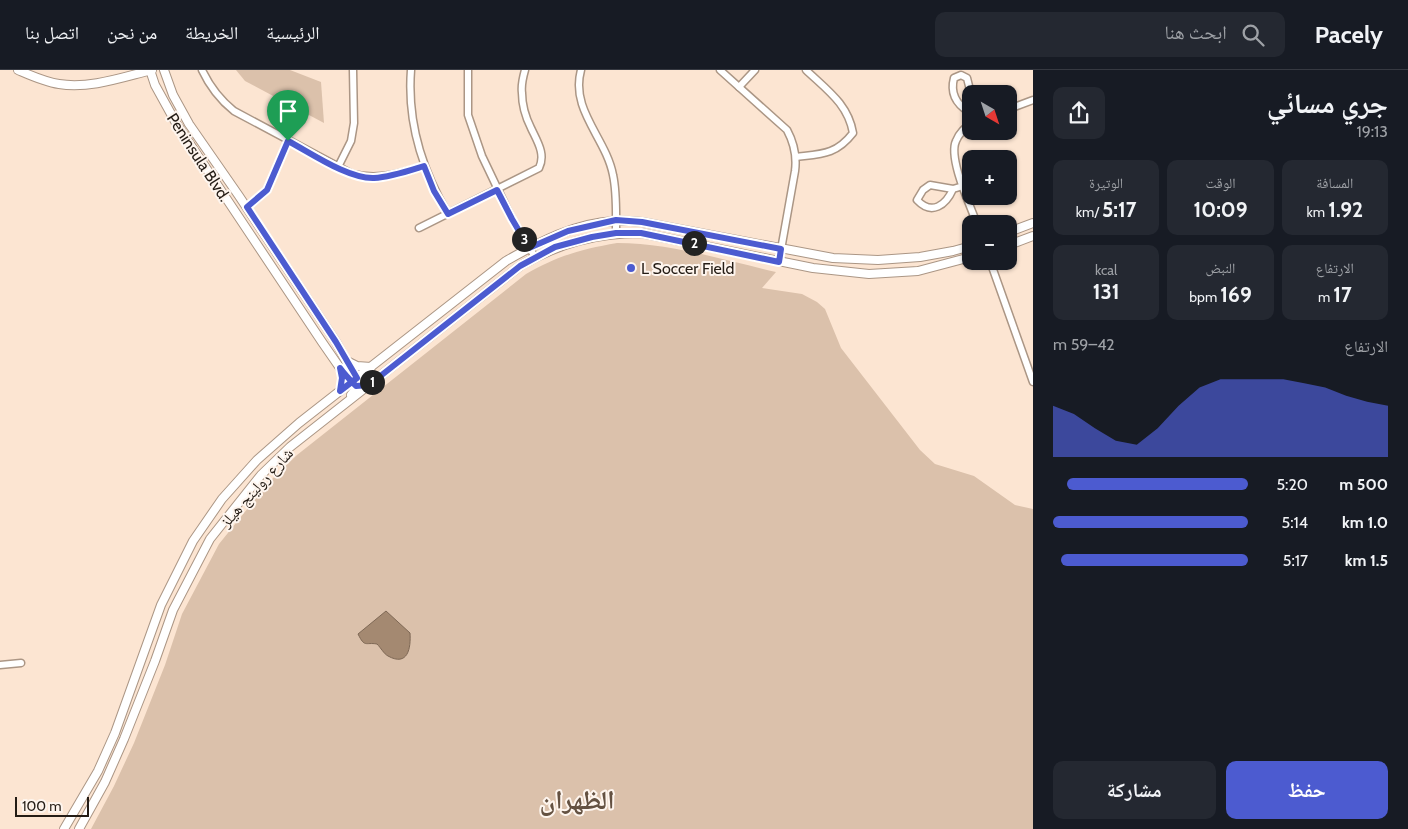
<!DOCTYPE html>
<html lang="ar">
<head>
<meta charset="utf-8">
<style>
  body { margin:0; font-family:Cabin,"Noto Naskh Arabic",sans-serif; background:#242831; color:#f1f3f6; direction:rtl; height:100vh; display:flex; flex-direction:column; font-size:19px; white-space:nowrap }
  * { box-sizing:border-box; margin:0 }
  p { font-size:16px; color:#9ea1a6 }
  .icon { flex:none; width:28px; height:28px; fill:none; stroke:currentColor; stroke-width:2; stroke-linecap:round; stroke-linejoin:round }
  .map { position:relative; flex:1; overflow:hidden; direction:ltr }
  .details { display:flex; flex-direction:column; background:#171b24; width:375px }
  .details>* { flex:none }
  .needle { width:32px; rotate:141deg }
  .controls { position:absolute; left:962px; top:15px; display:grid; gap:10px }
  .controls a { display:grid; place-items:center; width:55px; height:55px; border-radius:10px; background:#171b24; box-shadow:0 1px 4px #0004; font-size:25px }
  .scale { position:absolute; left:15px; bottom:12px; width:74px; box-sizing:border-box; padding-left:5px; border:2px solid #241c15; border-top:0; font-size:14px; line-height:18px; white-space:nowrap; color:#241c15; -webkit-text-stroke:4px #fef5ee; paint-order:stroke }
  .pin { position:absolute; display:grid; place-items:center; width:42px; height:42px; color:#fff; margin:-51px -21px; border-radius:50% 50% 50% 0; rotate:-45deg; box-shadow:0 0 5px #0007 }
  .pin .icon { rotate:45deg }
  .km { position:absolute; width:25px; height:25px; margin:-12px; border-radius:50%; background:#222; color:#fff; font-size:14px; line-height:25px; text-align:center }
  .round { display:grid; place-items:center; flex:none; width:52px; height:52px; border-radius:10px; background:#242831 }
  .summary { display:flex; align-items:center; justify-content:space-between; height:85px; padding:0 20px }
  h1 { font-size:28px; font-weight:700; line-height:38px }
  .metrics { display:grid; grid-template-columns:repeat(3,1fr); gap:8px; height:85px; padding:5px 20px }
  .metrics div { display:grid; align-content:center; border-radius:10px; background:#242831; text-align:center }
  .metrics b { font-size:21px; font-weight:700 }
  .metrics small { font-size:14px; font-weight:400 }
  .metrics p { font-size:14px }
  .chart { height:140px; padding:10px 20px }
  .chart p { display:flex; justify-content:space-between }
  .chart svg { width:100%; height:90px; margin-top:5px; fill:#4c5bd0; opacity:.7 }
  .button { display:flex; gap:10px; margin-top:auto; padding:10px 20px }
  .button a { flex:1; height:58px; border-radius:10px; background:#4c5bd0; color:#fff; font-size:20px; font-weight:700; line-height:58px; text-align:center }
  .button a+a { background:#242831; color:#f1f3f6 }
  ul { padding:0 20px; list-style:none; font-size:16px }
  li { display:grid; grid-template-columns:80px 60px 1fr; align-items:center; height:38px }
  li i { height:12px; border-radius:6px; background:#4c5bd0 }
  header { display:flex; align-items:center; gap:30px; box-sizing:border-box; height:70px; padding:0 25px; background:#171b24; border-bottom:1px solid #363941 }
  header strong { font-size:24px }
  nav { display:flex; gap:28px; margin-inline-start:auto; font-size:18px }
  .search { width:350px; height:45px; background:#242831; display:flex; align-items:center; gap:12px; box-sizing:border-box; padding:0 18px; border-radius:10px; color:#9ea1a6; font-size:19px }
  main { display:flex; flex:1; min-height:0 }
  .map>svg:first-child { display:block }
  .green { fill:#dbc1ab }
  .water { fill:#a48971; stroke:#7e6855 }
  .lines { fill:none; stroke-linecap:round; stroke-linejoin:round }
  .minor-casing { stroke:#ab9685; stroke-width:9 }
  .major-casing { stroke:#ab9685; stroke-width:10 }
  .minor { stroke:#fff; stroke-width:6 }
  .major { stroke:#fff; stroke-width:8 }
  .route-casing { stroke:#fff; stroke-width:10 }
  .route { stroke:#4c5bd0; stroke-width:6 }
  .poi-dot { fill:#4c5bd0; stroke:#fef5ee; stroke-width:2 }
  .labels { text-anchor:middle; stroke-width:4; stroke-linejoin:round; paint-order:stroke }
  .street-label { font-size:16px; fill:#241c15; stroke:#fef5ee }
  .poi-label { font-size:16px; fill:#241c15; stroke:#fef5ee; text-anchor:start }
  .town-label { font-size:26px; font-weight:bold; fill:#645141; stroke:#fef5ee }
</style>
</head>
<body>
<header>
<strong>Pacely</strong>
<div class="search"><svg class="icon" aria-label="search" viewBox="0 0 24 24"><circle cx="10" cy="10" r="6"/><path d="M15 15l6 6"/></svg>ابحث هنا</div>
<nav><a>الرئيسية</a><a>الخريطة</a><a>من نحن</a><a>اتصل بنا</a></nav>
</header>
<main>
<section class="details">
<div class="summary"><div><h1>جري مسائي</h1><p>19:13</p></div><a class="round"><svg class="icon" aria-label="share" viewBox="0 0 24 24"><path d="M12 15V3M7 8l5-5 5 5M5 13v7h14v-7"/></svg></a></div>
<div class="metrics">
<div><p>المسافة</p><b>1.92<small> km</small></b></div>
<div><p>الوقت</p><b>10:09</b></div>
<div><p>الوتيرة</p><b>5:17<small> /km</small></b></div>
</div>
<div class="metrics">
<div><p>الارتفاع</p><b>17<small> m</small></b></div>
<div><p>النبض</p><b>169<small> bpm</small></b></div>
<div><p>kcal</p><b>131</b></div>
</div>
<div class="chart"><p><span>الارتفاع</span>42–59 m</p>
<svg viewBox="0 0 160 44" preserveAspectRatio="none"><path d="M0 44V19L10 23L20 30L30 36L40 38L50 30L60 19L70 10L80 6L90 6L100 6L110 6L120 8L130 10L140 14L150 17L160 19V44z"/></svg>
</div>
<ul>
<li><b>500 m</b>5:20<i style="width:93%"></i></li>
<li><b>1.0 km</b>5:14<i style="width:100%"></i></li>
<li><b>1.5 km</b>5:17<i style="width:96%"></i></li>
</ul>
<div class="button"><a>حفظ</a><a>مشاركة</a></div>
</section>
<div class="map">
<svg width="1033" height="759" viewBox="0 0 1033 759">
  <rect width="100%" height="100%" fill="#fce5d2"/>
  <g class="green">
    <polygon points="236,0 290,0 321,12 324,53 245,11"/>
    <path d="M617 173C670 173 724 190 776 202L762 218 802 224 817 232 825 239 841 278 920 380 935 394 974 406 1015 435 1033 439V759H91L114 716 134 673 165 595 182 544 219 474 269 412 297 385 526 204C557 186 582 179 617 173Z"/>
  </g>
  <path class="water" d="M386 541 410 563C411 578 408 597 388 586 384 584 381 578 377 574 365 572 365 578 358 564Z"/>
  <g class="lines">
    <g class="minor-casing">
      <g id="minor">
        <path d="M202 0C210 17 219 29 234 41L352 104C378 110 399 104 424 96"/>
        <path d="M411 0C407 52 422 100 448 144"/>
        <polyline points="468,0 468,45 482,86 512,149 535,187"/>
        <path d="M581 0C570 40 606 68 613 105 617 123 616 144 616 163"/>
        <path d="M720 0 787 60C794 73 797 86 795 101L779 191"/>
        <polyline points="739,17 755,0"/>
        <polyline points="1009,39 1033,30"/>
        <path d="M969 42C956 34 950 23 954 8L961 5 967 8 971 24"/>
        <path d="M971 53C965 58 959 63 956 71 948 88 970 135 977 154"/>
        <polyline points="971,53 969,42 971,36"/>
        <path d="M796 87C821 84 836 85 853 63 848 34 827 20 806 0"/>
        <polyline points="338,97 351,71 354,53 353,0"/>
        <path d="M953 119C946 135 932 146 917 130L923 120 930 115 953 119 963 116"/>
        <polyline points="247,137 267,120 288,71"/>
        <path d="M419 158 539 98C546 84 537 71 531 58 526 48 522 35 522 23 521 16 523 7 525 0"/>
        <polyline points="990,191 1033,312"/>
        <polyline points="0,595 21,593"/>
      </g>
    </g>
    <g class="major-casing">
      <g id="major">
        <path d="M18 0C32 6 45 12 59 14 90 19 123 7 152 0"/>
        <polyline points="150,0 155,15 176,53 322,272 340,298 354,314"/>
        <polyline points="164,0 173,25 189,54 239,126 336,272 353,303 361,312 351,325"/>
        <polyline points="1009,162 1033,153"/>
        <polyline points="1009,175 1033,166"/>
        <polyline points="347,291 357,296 371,297"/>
        <path d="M64 759 98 701 115 663 161 535 193 471 222 429 257 390 299 353 506 191C539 172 575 153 614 151 623 150 633 151 642 152L833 188 878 190 920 187 953 181 971 176"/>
        <path d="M79 759 105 712 124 669 155 591 173 540 210 469 261 405 290 377 520 196C559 173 596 163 641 163L813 198 869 204 918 201 971 187"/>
      </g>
    </g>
    <use href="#minor" class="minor"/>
    <use href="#major" class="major"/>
  </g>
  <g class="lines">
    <g class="route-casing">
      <path id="route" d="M288 71 267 120 247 137 336 272 357 308 340 321 342 308 340 298C345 305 350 310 356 316L369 315 520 196 555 177 592 167 616 163H641L779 192 781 179 642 152 616 150 568 161 529 178 512 149 497 120 448 144 434 121 424 96C408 101 391 107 374 108 348 109 311 83 288 71"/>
    </g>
    <use href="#route" class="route"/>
  </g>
  <circle class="poi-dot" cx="631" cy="198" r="5"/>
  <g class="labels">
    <g class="street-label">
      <text transform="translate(199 87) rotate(57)" y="6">Peninsula Blvd.</text>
      <text transform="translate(256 417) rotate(-48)" y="6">شارع رولينج هيلز</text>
    </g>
    <g class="poi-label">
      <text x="641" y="204">L Soccer Field</text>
    </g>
    <g class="town-label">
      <text x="577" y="739">الظهران</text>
    </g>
  </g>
</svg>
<div class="controls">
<a><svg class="needle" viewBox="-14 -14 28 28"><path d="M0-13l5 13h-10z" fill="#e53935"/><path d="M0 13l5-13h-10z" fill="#9ea1a6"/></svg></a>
<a>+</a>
<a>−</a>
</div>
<div class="scale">100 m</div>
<div class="pin" style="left:288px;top:71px;background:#1e9e55"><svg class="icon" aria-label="arrive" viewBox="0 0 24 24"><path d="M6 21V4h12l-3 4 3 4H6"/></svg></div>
<b class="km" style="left:372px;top:312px">1</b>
<b class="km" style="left:694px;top:173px">2</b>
<b class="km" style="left:524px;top:169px">3</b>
</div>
</main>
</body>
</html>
